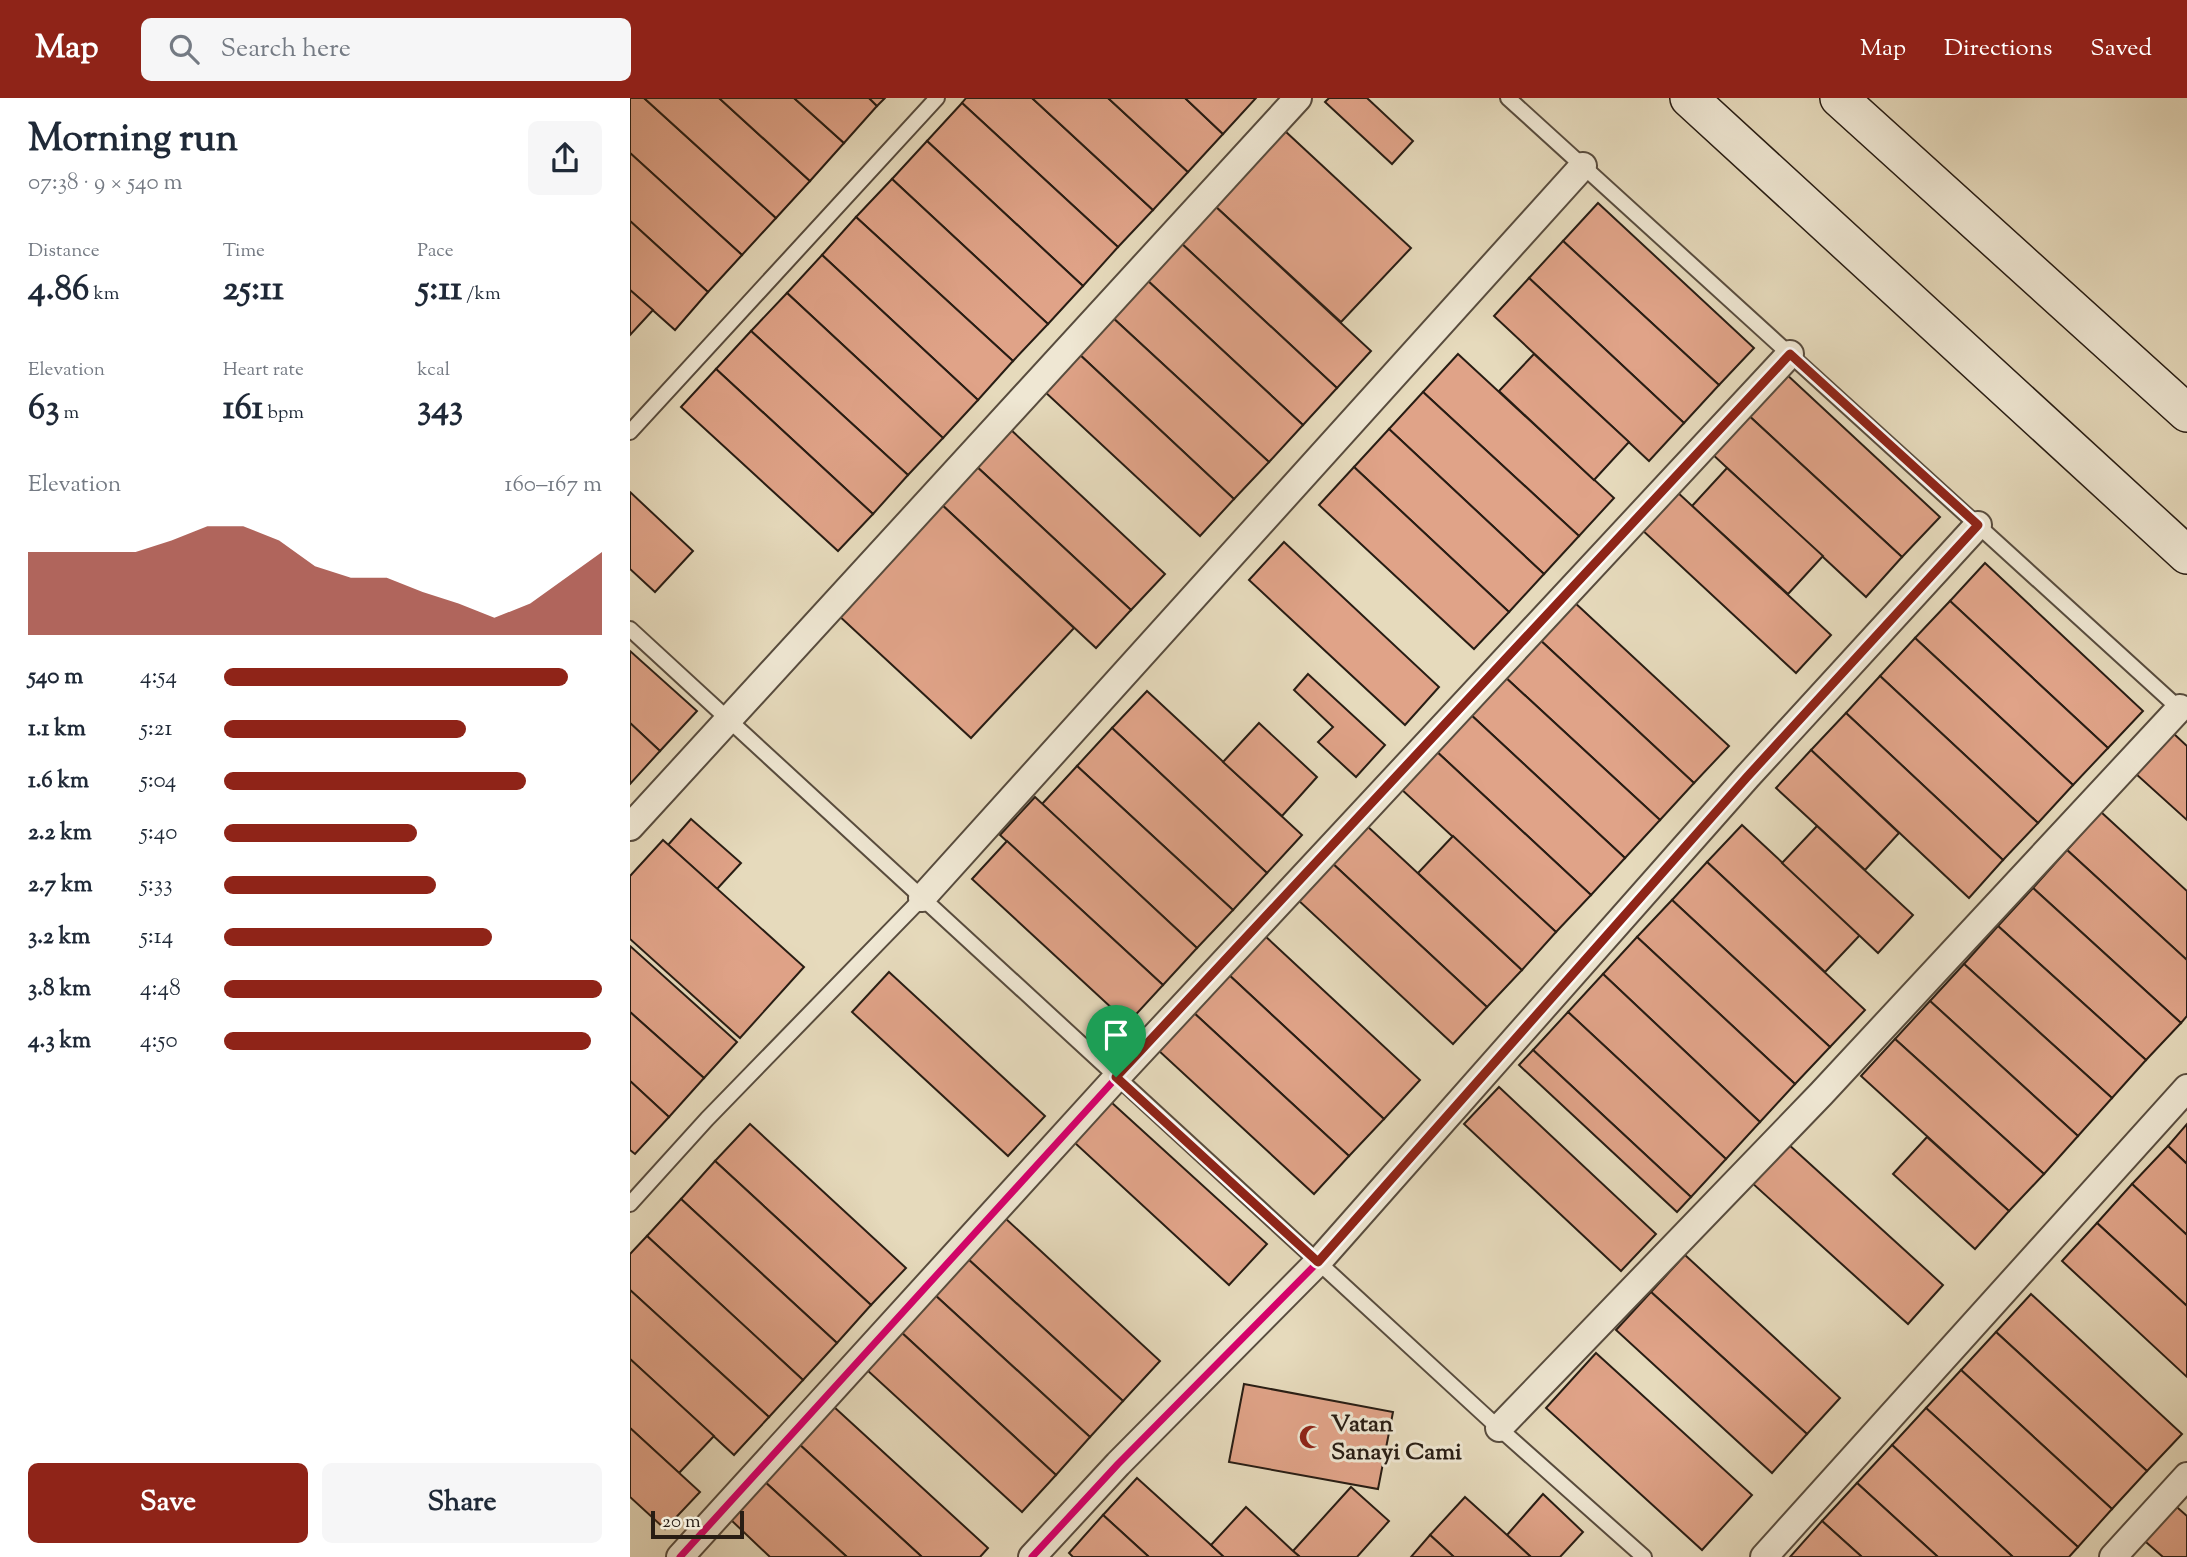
<!DOCTYPE html>
<html lang="en">
<head>
<meta charset="utf-8">
<style>
  body { margin:0; font-family:"Sorts Mill Goudy",serif; background:#f6f6f7; color:#1f2937; height:100vh; display:flex; flex-direction:column; font-size:26px; white-space:nowrap }
  * { box-sizing:border-box; margin:0 }
  p { font-size:23px; color:#747a83 }
  .icon { flex:none; width:38px; height:38px; fill:none; stroke:currentColor; stroke-width:2; stroke-linecap:round; stroke-linejoin:round }
  .map { position:relative; flex:1; overflow:hidden }
  .panel { display:flex; flex-direction:column; background:#fff; width:630px }
  .panel>* { flex:none }
  .scale { position:absolute; left:21px; bottom:18px; width:93px; box-sizing:border-box; padding-left:7px; border:4px solid #281d14; border-top:0; font-size:19px; line-height:24px; white-space:nowrap; color:#281d14; -webkit-text-stroke:5px #efe7d3; paint-order:stroke }
  .pin { position:absolute; display:grid; place-items:center; width:60px; height:60px; color:#fff; margin:-72px -30px; border-radius:50% 50% 50% 0; rotate:-45deg; box-shadow:0 0 7px #0007 }
  .pin .icon { rotate:45deg }
  .round { display:grid; place-items:center; flex:none; width:74px; height:74px; border-radius:10px; background:#f6f6f7 }
  .overview { display:flex; align-items:center; justify-content:space-between; height:119px; padding:0 28px }
  h1 { font-size:38px; font-weight:800; line-height:52px }
  .figures { display:grid; grid-template-columns:repeat(3,1fr); gap:10px; height:119px; padding:7px 28px }
  .figures div { display:grid; align-content:center }
  .figures b { font-size:35px; font-weight:800 }
  .figures small { font-size:19px; font-weight:400 }
  .figures p { font-size:19px }
  .chart { height:196px; padding:14px 28px }
  .chart p { display:flex; justify-content:space-between }
  .chart svg { width:100%; height:126px; margin-top:7px; fill:#8f2418; opacity:.7 }
  .action { display:flex; gap:14px; margin-top:auto; padding:14px 28px }
  .action a { flex:1; height:80px; border-radius:10px; background:#8f2418; color:#fff; font-size:28px; font-weight:800; line-height:80px; text-align:center }
  .action a+a { background:#f6f6f7; color:#1f2937 }
  ul { padding:0 28px; list-style:none; font-size:23px }
  li { display:grid; grid-template-columns:112px 84px 1fr; align-items:center; height:52px }
  li i { height:18px; border-radius:9px; background:#8f2418 }
  header { display:flex; align-items:center; gap:42px; box-sizing:border-box; height:98px; padding:0 35px; background:#8f2418; color:#fff }
  header strong { font-size:33px }
  nav { display:flex; gap:38px; margin-inline-start:auto; font-size:24px }
  .search { width:490px; height:63px; background:#f6f6f7; display:flex; align-items:center; gap:18px; box-sizing:border-box; padding:0 24px; border-radius:10px; color:#747a83; font-size:26px }
  main { display:flex; flex:1; min-height:0 }
  .map>svg:first-child { display:block }
  .building { fill:#e0a388; stroke:#281d14; stroke-width:2 }
  .lines { fill:none; stroke-linecap:round; stroke-linejoin:round }
  .service-casing { stroke:#584c3e; stroke-width:18 }
  .minor-casing { stroke:#584c3e; stroke-width:30 }
  .secondary-casing { stroke:#281d14; stroke-width:40 }
  .service { stroke:#efe7d3; stroke-width:14 }
  .minor { stroke:#efe7d3; stroke-width:26 }
  .secondary { stroke:#efe7d3; stroke-width:37 }
  .cycleway-casing { stroke:#efe7d3; stroke-width:11 }
  .cycleway { stroke:#d6006c; stroke-width:7 }
  .route-casing { stroke:#fff; stroke-width:14 }
  .route { stroke:#8f2418; stroke-width:9 }
  .labels { text-anchor:middle; stroke-width:6; stroke-linejoin:round; paint-order:stroke }
  .poi-label { font-size:24px; font-weight:bold; fill:#281d14; stroke:#efe7d3; text-anchor:start }
</style>
</head>
<body>
<header>
<strong>Map</strong>
<div class="search"><svg class="icon" aria-label="search" viewBox="0 0 24 24"><circle cx="10" cy="10" r="6"/><path d="M15 15l6 6"/></svg>Search here</div>
<nav><a>Map</a><a>Directions</a><a>Saved</a></nav>
</header>
<main>
<section class="panel">
<div class="overview"><div><h1>Morning run</h1><p>07:38 · 9 × 540 m</p></div><a class="round"><svg class="icon" aria-label="share" viewBox="0 0 24 24"><path d="M12 15V3M7 8l5-5 5 5M5 13v7h14v-7"/></svg></a></div>
<div class="figures">
<div><p>Distance</p><b>4.86<small> km</small></b></div>
<div><p>Time</p><b>25:11</b></div>
<div><p>Pace</p><b>5:11<small> /km</small></b></div>
</div>
<div class="figures">
<div><p>Elevation</p><b>63<small> m</small></b></div>
<div><p>Heart rate</p><b>161<small> bpm</small></b></div>
<div><p>kcal</p><b>343</b></div>
</div>
<div class="chart"><p><span>Elevation</span>160–167 m</p>
<svg viewBox="0 0 160 44" preserveAspectRatio="none"><path d="M0 44V15L10 15L20 15L30 15L40 11L50 6L60 6L70 11L80 20L90 24L100 24L110 29L120 33L130 38L140 33L150 24L160 15V44z"/></svg>
</div>
<ul>
<li><b>540 m</b>4:54<i style="width:91%"></i></li>
<li><b>1.1 km</b>5:21<i style="width:64%"></i></li>
<li><b>1.6 km</b>5:04<i style="width:80%"></i></li>
<li><b>2.2 km</b>5:40<i style="width:51%"></i></li>
<li><b>2.7 km</b>5:33<i style="width:56%"></i></li>
<li><b>3.2 km</b>5:14<i style="width:71%"></i></li>
<li><b>3.8 km</b>4:48<i style="width:100%"></i></li>
<li><b>4.3 km</b>4:50<i style="width:97%"></i></li>
</ul>
<div class="action"><a>Save</a><a>Share</a></div>
</section>
<div class="map">
<svg width="1557" height="1459" viewBox="0 0 1557 1459">
  <rect width="100%" height="100%" fill="#e6dabc"/>
  <filter id="stains"><feTurbulence type="fractalNoise" baseFrequency=".00286" numOctaves="4"/><feColorMatrix values="0 0 0 0 .2 0 0 0 0 .09 0 0 0 0 .02 0 0 0 .5 -.17"/></filter>
  <radialGradient id="worn" r=".72"><stop offset=".6" stop-color="#630" stop-opacity="0"/><stop offset="1" stop-color="#630" stop-opacity=".3"/></radialGradient>
  <g class="building">
    <polygon points="0,0 14,0 146,120 112,157 0,55"/>
    <polygon points="14,0 89,0 180,83 146,120"/>
    <polygon points="89,0 164,0 214,45 180,83"/>
    <polygon points="164,0 239,0 247,8 214,45"/>
    <polygon points="239,0 255,0 247,8"/>
    <polygon points="336,0 402,0 523,112 488,149 332,5"/>
    <polygon points="402,0 478,0 558,74 523,112"/>
    <polygon points="478,0 555,0 593,36 558,74"/>
    <polygon points="555,0 626,0 593,36"/>
    <polygon points="699,0 737,0 783,43 762,66 695,4"/>
    <polygon points="332,5 488,149 453,188 297,43"/>
    <polygon points="655,33 781,150 711,224 585,108"/>
    <polygon points="297,43 453,188 418,226 262,81"/>
    <polygon points="0,55 112,157 78,194 0,123"/>
    <polygon points="262,81 418,226 383,263 226,119"/>
    <polygon points="968,105 1124,250 1089,287 933,143"/>
    <polygon points="585,108 741,253 707,290 551,145"/>
    <polygon points="226,119 383,263 348,302 192,157"/>
    <polygon points="0,123 78,194 45,232 0,192"/>
    <polygon points="933,143 1089,287 1054,325 899,180"/>
    <polygon points="551,145 707,290 673,327 517,182"/>
    <polygon points="192,157 348,302 313,340 157,195"/>
    <polygon points="899,180 1054,325 1019,363 864,218"/>
    <polygon points="517,182 673,327 639,364 482,219"/>
    <polygon points="0,192 23,212 0,237"/>
    <polygon points="157,195 313,340 278,377 121,233"/>
    <polygon points="482,219 639,364 604,401 448,255"/>
    <polygon points="121,233 278,377 243,416 86,271"/>
    <polygon points="448,255 604,401 570,438 414,293"/>
    <polygon points="828,256 984,400 949,438 793,294"/>
    <polygon points="904,256 999,344 964,382 869,293"/>
    <polygon points="86,271 243,416 208,453 51,309"/>
    <polygon points="1154,274 1310,419 1272,459 1116,315"/>
    <polygon points="793,294 949,438 914,476 759,331"/>
    <polygon points="1116,315 1272,459 1236,499 1080,354"/>
    <polygon points="379,330 535,476 501,512 345,367"/>
    <polygon points="759,331 914,476 879,514 724,369"/>
    <polygon points="345,367 501,512 466,550 310,405"/>
    <polygon points="724,369 879,514 844,551 689,407"/>
    <polygon points="1097,370 1193,458 1158,496 1062,408"/>
    <polygon points="1045,392 1201,537 1166,575 1010,430"/>
    <polygon points="0,394 63,453 25,494 0,471"/>
    <polygon points="310,405 444,530 341,640 207,516"/>
    <polygon points="654,444 809,589 775,627 619,482"/>
    <polygon points="1355,465 1513,613 1478,650 1320,503"/>
    <polygon points="943,503 1099,648 1064,685 908,540"/>
    <polygon points="1320,503 1478,650 1443,687 1285,540"/>
    <polygon points="908,540 1064,685 1030,722 874,578"/>
    <polygon points="1285,540 1443,687 1408,725 1250,578"/>
    <polygon points="0,553 67,613 30,653 0,625"/>
    <polygon points="678,576 755,647 726,679 688,644 703,629 664,592"/>
    <polygon points="874,578 1030,722 995,760 839,615"/>
    <polygon points="1250,578 1408,725 1373,762 1216,615"/>
    <polygon points="517,593 672,737 637,775 482,630"/>
    <polygon points="839,615 995,760 961,797 805,652"/>
    <polygon points="1216,615 1373,762 1339,800 1181,652"/>
    <polygon points="0,625 30,653 0,686"/>
    <polygon points="629,625 687,679 652,718 593,664"/>
    <polygon points="482,630 637,775 603,812 447,668"/>
    <polygon points="1543,635 1557,648 1557,722 1506,676"/>
    <polygon points="805,652 961,797 926,834 770,690"/>
    <polygon points="1181,652 1269,735 1235,772 1146,690"/>
    <polygon points="447,668 603,812 567,850 412,706"/>
    <polygon points="405,699 567,850 533,887 370,737"/>
    <polygon points="1471,714 1557,793 1557,862 1437,752"/>
    <polygon points="61,721 111,765 87,791 38,747"/>
    <polygon points="736,727 892,872 857,909 701,764"/>
    <polygon points="1112,727 1230,837 1195,874 1077,764"/>
    <polygon points="1187,728 1283,817 1248,855 1152,765"/>
    <polygon points="823,738 926,834 892,872 788,775"/>
    <polygon points="33,742 174,869 110,940 0,841 0,778"/>
    <polygon points="377,743 533,887 498,925 342,781"/>
    <polygon points="1437,752 1557,862 1557,918 1551,925 1403,790"/>
    <polygon points="701,764 857,909 823,946 667,801"/>
    <polygon points="1077,764 1235,912 1200,949 1042,802"/>
    <polygon points="1403,790 1551,925 1516,962 1368,828"/>
    <polygon points="1042,802 1200,949 1165,986 1007,839"/>
    <polygon points="1368,828 1516,962 1482,1000 1334,866"/>
    <polygon points="634,837 790,982 754,1021 598,876"/>
    <polygon points="1007,839 1165,986 1130,1024 973,876"/>
    <polygon points="0,848 107,944 74,980 0,914"/>
    <polygon points="1334,866 1482,1000 1448,1038 1300,903"/>
    <polygon points="259,874 415,1018 378,1058 222,914"/>
    <polygon points="598,876 754,1021 719,1058 563,914"/>
    <polygon points="973,876 1130,1024 1096,1061 938,914"/>
    <polygon points="1300,903 1448,1038 1414,1076 1265,941"/>
    <polygon points="0,914 74,980 39,1019 0,983"/>
    <polygon points="563,914 719,1058 684,1096 528,952"/>
    <polygon points="938,914 1096,1061 1061,1099 903,952"/>
    <polygon points="1265,941 1414,1076 1379,1113 1231,978"/>
    <polygon points="903,952 1061,1099 1047,1114 889,967"/>
    <polygon points="0,983 39,1019 5,1056 0,1052"/>
    <polygon points="869,989 1026,1136 991,1173 834,1026"/>
    <polygon points="481,1004 637,1146 599,1187 445,1045"/>
    <polygon points="120,1026 276,1170 241,1207 85,1063"/>
    <polygon points="1557,1026 1557,1066 1538,1048"/>
    <polygon points="1297,1039 1379,1113 1345,1151 1263,1076"/>
    <polygon points="1157,1045 1313,1187 1278,1226 1121,1084"/>
    <polygon points="1538,1048 1557,1066 1557,1137 1502,1086"/>
    <polygon points="85,1063 241,1207 207,1245 51,1101"/>
    <polygon points="1502,1086 1557,1137 1557,1208 1467,1125"/>
    <polygon points="51,1101 207,1245 173,1282 17,1138"/>
    <polygon points="375,1120 530,1263 493,1303 338,1161"/>
    <polygon points="1467,1125 1557,1208 1557,1279 1432,1163"/>
    <polygon points="17,1138 173,1282 139,1319 0,1192 0,1156"/>
    <polygon points="1055,1157 1210,1300 1177,1336 1021,1194"/>
    <polygon points="338,1161 493,1303 460,1339 305,1197"/>
    <polygon points="0,1192 139,1319 104,1357 0,1261"/>
    <polygon points="1021,1194 1177,1336 1142,1375 986,1232"/>
    <polygon points="1401,1196 1552,1336 1517,1373 1366,1234"/>
    <polygon points="305,1197 460,1339 426,1377 271,1234"/>
    <polygon points="271,1234 426,1377 392,1414 237,1272"/>
    <polygon points="1366,1234 1517,1373 1482,1411 1331,1272"/>
    <polygon points="966,1255 1122,1397 1072,1452 916,1310"/>
    <polygon points="0,1261 84,1338 49,1375 0,1330"/>
    <polygon points="1331,1272 1482,1411 1448,1449 1296,1310"/>
    <polygon points="614,1286 763,1314 748,1391 599,1364"/>
    <polygon points="203,1308 358,1450 350,1459 292,1459 169,1346"/>
    <polygon points="1296,1310 1448,1449 1439,1459 1383,1459 1262,1347"/>
    <polygon points="0,1330 70,1394 35,1431 0,1399"/>
    <polygon points="169,1346 292,1459 217,1459 134,1383"/>
    <polygon points="1262,1347 1383,1459 1308,1459 1227,1385"/>
    <polygon points="507,1380 581,1447 594,1459 519,1459 473,1417"/>
    <polygon points="134,1383 217,1459 140,1459 100,1421"/>
    <polygon points="1227,1385 1308,1459 1232,1459 1192,1423"/>
    <polygon points="721,1389 759,1423 727,1459 670,1459 663,1453"/>
    <polygon points="913,1396 953,1434 930,1459 901,1459 877,1437"/>
    <polygon points="835,1399 877,1437 901,1459 824,1459 800,1437"/>
    <polygon points="1540,1403 1557,1418 1557,1459 1533,1459 1509,1438"/>
    <polygon points="616,1409 663,1453 670,1459 594,1459 581,1447"/>
    <polygon points="473,1417 519,1459 443,1459 439,1455"/>
    <polygon points="1192,1423 1232,1459 1160,1459"/>
    <polygon points="800,1437 824,1459 781,1459"/>
  </g>
  <g class="lines">
    <g class="service-casing">
      <g id="service">
        <polyline points="878,0 1553,614"/>
        <polyline points="0,334 307,0"/>
        <polyline points="0,531 861,1323 1014,1459"/>
        <polyline points="0,1106 77,1021 292,800"/>
      </g>
    </g>
    <g class="minor-casing">
      <g id="minor">
        <polyline points="0,729 668,0"/>
        <polyline points="292,800 953,68"/>
        <polyline points="869,1330 1191,996 1550,610"/>
        <polyline points="50,1459 487,979 1160,256"/>
        <polyline points="402,1459 488,1366 688,1164 1117,679 1348,427"/>
        <polyline points="1134,1459 1557,990"/>
        <polyline points="1483,1459 1557,1378"/>
      </g>
    </g>
    <g class="secondary-casing">
      <g id="secondary">
        <polyline points="1059,0 1557,457"/>
        <polyline points="1209,0 1557,315"/>
      </g>
    </g>
    <use href="#service" class="service"/>
    <use href="#minor" class="minor"/>
    <use href="#secondary" class="secondary"/>
    <g class="cycleway-casing">
      <g id="cycleway">
        <polyline points="50,1459 487,979 1160,256"/>
        <polyline points="402,1459 488,1366 688,1164 1117,679 1348,427"/>
      </g>
    </g>
    <use href="#cycleway" class="cycleway"/>
  </g>
  <g class="lines">
    <g class="route-casing">
      <polygon id="route" points="1160,256 1348,427 1117,679 688,1164 486,979"/>
    </g>
    <use href="#route" class="route"/>
  </g>
  <defs>
    <g id="mosque-bare" transform="scale(1.89)"><path d="M3.5-4.9A6 6 0 1 0 3.5 4.9A5 5 0 1 1 3.5-4.9Z" fill="#8f2418" stroke="#efe7d3" stroke-width="2.5" paint-order="stroke"/></g>
  </defs>
  <g fill-rule="evenodd">
    <use href="#mosque-bare" x="681" y="1339"/>
  </g>
  <g class="labels">
    <g class="poi-label">
      <text x="701" y="1333">Vatan<tspan x="701" dy="28">Sanayi Cami</tspan></text>
    </g>
  </g>
  <rect width="100%" height="100%" filter="url(#stains)"/>
  <rect width="100%" height="100%" fill="url(#worn)"/>
</svg>
<div class="scale">20 m</div>
<div class="pin" style="left:486px;top:979px;background:#1e9e55"><svg class="icon" aria-label="arrive" viewBox="0 0 24 24"><path d="M6 21V4h12l-3 4 3 4H6"/></svg></div>
</div>
</main>
</body>
</html>
